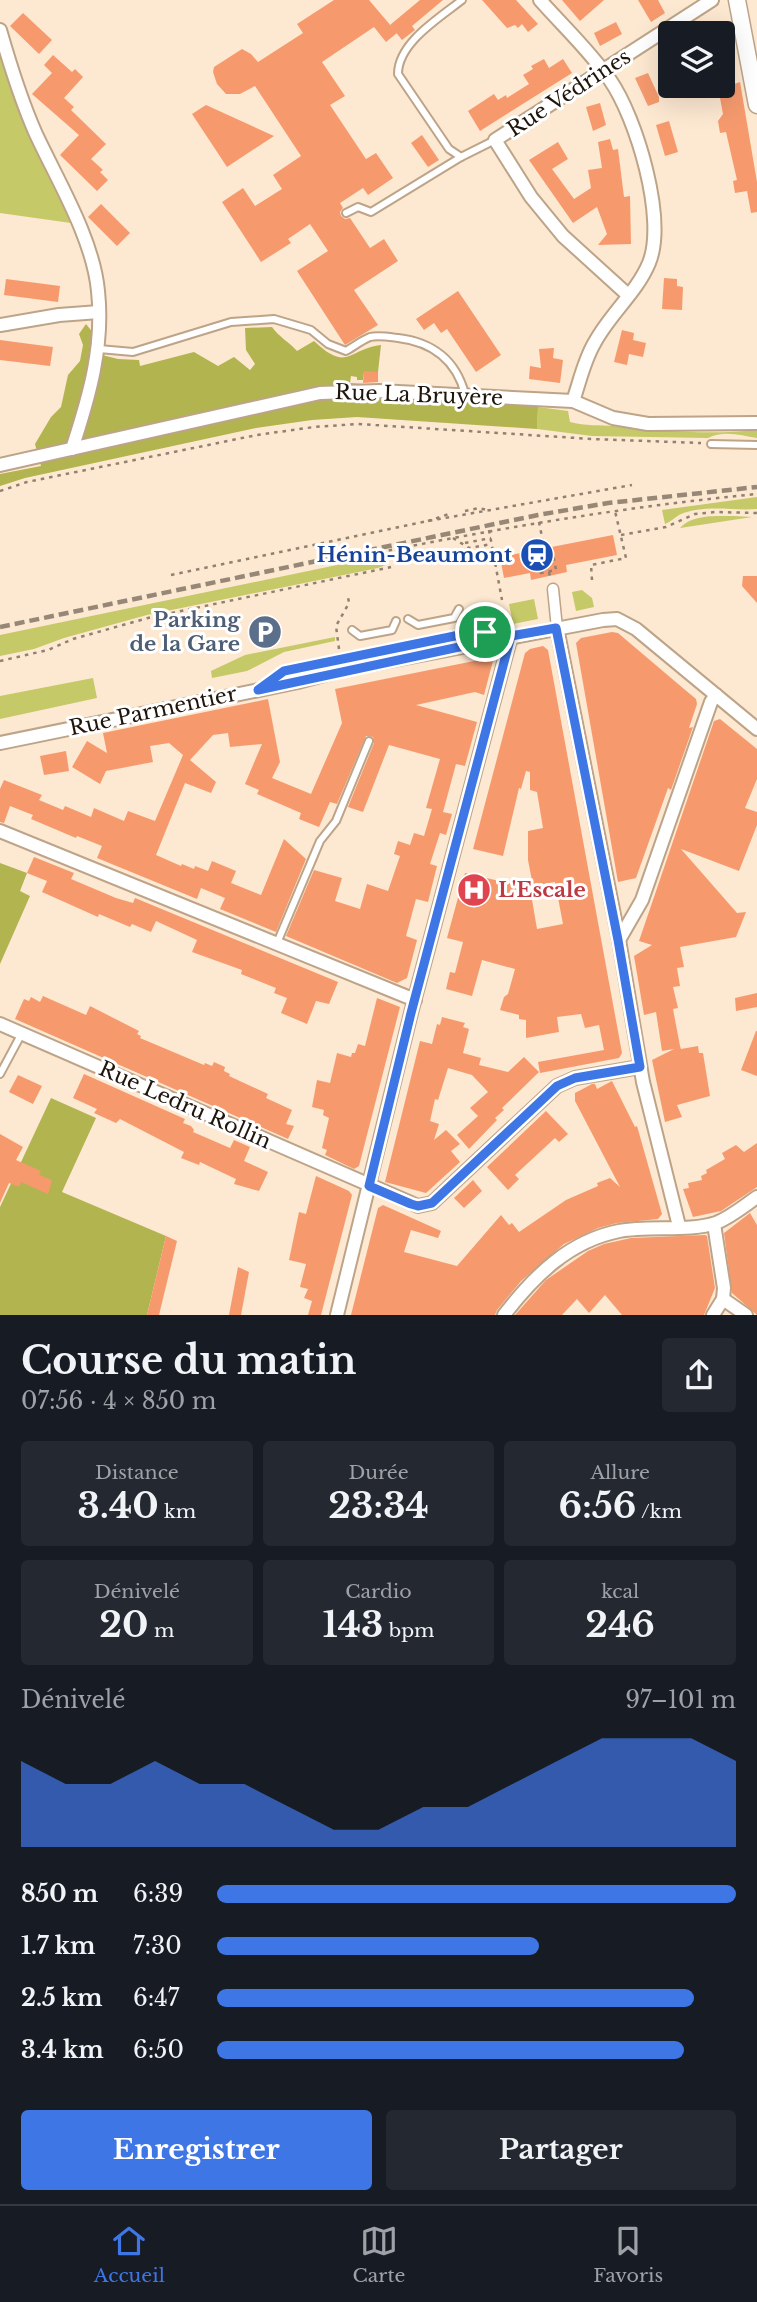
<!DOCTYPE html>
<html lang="fr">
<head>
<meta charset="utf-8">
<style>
  body { margin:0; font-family:"Libre Baskerville",serif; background:#242831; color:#f1f3f6; height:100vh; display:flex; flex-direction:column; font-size:26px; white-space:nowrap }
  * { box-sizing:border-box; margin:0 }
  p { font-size:23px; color:#9ea1a6 }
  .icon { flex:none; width:38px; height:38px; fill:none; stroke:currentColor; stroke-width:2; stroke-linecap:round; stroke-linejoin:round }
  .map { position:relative; height:1315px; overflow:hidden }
  .side { display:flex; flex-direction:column; background:#171b24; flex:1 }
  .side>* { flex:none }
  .controls { position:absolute; left:658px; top:21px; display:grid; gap:14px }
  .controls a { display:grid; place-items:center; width:77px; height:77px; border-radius:7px; background:#171b24; box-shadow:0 7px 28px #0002; font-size:35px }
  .pin { position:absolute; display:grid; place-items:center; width:60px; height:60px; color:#fff; margin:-30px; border:4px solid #fff; border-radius:50%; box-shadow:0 2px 7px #0007 }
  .round { display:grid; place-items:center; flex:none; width:74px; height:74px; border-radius:7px; background:#242831 }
  .overview { display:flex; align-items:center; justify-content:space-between; height:119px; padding:0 21px }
  h1 { font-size:38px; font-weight:700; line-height:52px }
  .metrics { display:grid; grid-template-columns:repeat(3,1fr); gap:10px; height:119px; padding:7px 21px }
  .metrics div { display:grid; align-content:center; border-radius:7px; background:#242831; text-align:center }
  .metrics b { font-size:35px; font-weight:700 }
  .metrics small { font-size:19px; font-weight:400 }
  .metrics p { font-size:19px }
  .chart { height:196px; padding:14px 21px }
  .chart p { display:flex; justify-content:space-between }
  .chart svg { width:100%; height:126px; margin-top:7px; fill:#3f76e6; opacity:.7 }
  .button { display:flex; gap:14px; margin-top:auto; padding:14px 21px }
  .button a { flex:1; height:80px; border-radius:7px; background:#3f76e6; color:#fff; font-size:28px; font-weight:700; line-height:80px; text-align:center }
  .button a+a { background:#242831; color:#f1f3f6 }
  ul { padding:0 21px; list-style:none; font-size:23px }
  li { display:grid; grid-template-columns:112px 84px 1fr; align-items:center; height:52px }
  li i { height:18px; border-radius:9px; background:#3f76e6 }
  .menu { display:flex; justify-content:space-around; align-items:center; height:98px; border-top:2px solid #363941; background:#171b24; font-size:19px; color:#9ea1a6 }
  .menu a { display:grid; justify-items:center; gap:4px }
  .menu .selected { color:#3f76e6 }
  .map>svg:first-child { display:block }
  .green { fill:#c6c968 }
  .forest { fill:#b1b44f }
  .building { fill:#f69a6e }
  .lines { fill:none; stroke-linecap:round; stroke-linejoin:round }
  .service-casing { stroke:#bda488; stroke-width:10 }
  .pedestrian-casing { stroke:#bda488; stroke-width:13 }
  .minor-casing { stroke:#bda488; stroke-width:16 }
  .tertiary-casing { stroke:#bda488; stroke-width:19 }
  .path { stroke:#918171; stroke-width:2.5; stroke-dasharray:3.5 5; stroke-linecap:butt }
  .service { stroke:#fff; stroke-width:6 }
  .pedestrian { stroke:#fff; stroke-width:10 }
  .minor { stroke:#fff; stroke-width:12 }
  .tertiary { stroke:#fff; stroke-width:16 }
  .rail { stroke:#978776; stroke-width:4.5; stroke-dasharray:10 5; stroke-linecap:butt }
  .route-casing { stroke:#fff; stroke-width:14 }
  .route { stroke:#3f76e6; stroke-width:9 }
  .labels { text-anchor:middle; stroke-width:6; stroke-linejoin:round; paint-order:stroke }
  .street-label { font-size:21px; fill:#1f150b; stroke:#fff }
  .transit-label { font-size:21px; font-weight:bold; fill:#164399; stroke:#fff; text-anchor:end }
  .service-label { font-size:21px; font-weight:bold; fill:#4e5e75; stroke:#fff; text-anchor:end }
  .health-label { font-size:21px; font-weight:bold; fill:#be3a42; stroke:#fff; text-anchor:start }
</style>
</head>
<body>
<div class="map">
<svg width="757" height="1315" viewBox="0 0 757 1315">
  <rect width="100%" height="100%" fill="#fde8d1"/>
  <g class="green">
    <polygon points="0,41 78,224 0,213"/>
    <path d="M538 407 568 411 570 422C585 426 599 425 614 426 661 431 710 435 757 430V438C741 435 723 430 708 438L592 436 537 429Z"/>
    <path d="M757 497V509C732 511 704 504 679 515 674 518 670 522 665 524L662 510Z"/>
    <path d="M734 516 752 517 680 528C692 514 717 516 734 516Z"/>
    <polygon points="390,554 388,564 378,568 147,615 64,638 34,649 0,656 0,635"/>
    <polygon points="582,590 592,598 594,607 576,611 572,592"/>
    <polygon points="534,599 538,619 513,624 509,604"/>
    <polygon points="335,637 335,641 284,652 247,671 212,678 211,671 245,655"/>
    <polygon points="93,678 97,698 0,719 0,696"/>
  </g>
  <g class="forest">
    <path d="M86 324 94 334V353L118 359 139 360 140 366 194 352 218 366 234 357 250 370 255 364 246 350 245 328 272 327C279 337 289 342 297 351L314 341C348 373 348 349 381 345L378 372H364L363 380H357V377L351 376 350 383 378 385 465 400 538 407 537 429 357 417 312 420 256 428 25 478 0 486V474L41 466 35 444 51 417 61 407 68 375 80 361 83 345 79 334Z"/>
    <polygon points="0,863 27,873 20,891 30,896 0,964"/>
    <polygon points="51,1098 96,1118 62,1192 166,1236 147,1315 0,1315 0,1207"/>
  </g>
  <g class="building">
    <polygon points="334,0 369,0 397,33 386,42 374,27 322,62 345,96 330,105 366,159 376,153 393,178 368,195 363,188 340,203 343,208 340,212 341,216 345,219 350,218 370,248 384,239 398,261 354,290 378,325 345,345 297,271 328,251 310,224 288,239 291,243 261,262 222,202 243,188 255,206 282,189 273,175 301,156 255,86 240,94 226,94 217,84 213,72 214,67 242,49 251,54 258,62 303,33 297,24"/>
    <polygon points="420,0 443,0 412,26 415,30 402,40 390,25"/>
    <polygon points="482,0 516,0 538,24 528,32 522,24 518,28 515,25 507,28"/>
    <polygon points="562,0 604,0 580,21"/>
    <polygon points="638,0 658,0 665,13 651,22"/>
    <polygon points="23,13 52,40 39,54 10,26"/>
    <polygon points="616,22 622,34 600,46 594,33"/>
    <polygon points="53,55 72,72 75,69 83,77 64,98 74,107 71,110 106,144 91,159 103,170 100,172 108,180 97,191 60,155 79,135 32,94 52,73 44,65"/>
    <polygon points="544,59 549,68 563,59 572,73 480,131 468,111 494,94 498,100 506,95 507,98 529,84 523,75 533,69 531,66"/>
    <polygon points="648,73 659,97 659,102 648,106 635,78"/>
    <polygon points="740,82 757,182 757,212 751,213 747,191 735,193 733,181 737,180 726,132 720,133 718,121 723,114 720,98 731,96 728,86"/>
    <polygon points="600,103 606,125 593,131 586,107"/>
    <polygon points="206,105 274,136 227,167 192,114"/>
    <polygon points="669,121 678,152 665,156 656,125"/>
    <polygon points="422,135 439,160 428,167 411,143"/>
    <polygon points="610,139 613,150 618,149 624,197 630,196 631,244 598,245 607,234 597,207 573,223 529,160 558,142 568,159 552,169 574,199 591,188 588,170 602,168 598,142"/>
    <polygon points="101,204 130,233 117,246 88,217"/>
    <polygon points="664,278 677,279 677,286 683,287 682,310 662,309"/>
    <polygon points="6,279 60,286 58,302 4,295"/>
    <polygon points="458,291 501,355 476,372 447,329 441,333 434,323 424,330 416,319"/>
    <polygon points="622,330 634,333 633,340 646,343 643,357 629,354 627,365 614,362"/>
    <polygon points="0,340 53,347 50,366 0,360"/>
    <polygon points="554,348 553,358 563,360 560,383 529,379 530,366 541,368 539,349"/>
    <polygon points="364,371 378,372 378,382 363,383"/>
    <polygon points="613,535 617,555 566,565 567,572 531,580 530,573 504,578 500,557"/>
    <polygon points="743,576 757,576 757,603 742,586"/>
    <polygon points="612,632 618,633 684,689 696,699 697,704 689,728 693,727 671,790 668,788 636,878 618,882 576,643 581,638"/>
    <polygon points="543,646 548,650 622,1053 619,1058 540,1073 538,1062 604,1050 599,1025 585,1028 581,1014 557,1017 559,1032 526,1038 526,1020 519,1019 519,1015 500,1010 504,997 508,994 515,969 482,960 472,996 446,989 450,972 455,973 463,942 447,938 459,894 466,889 463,881 465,873 530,888 537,929 563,924 555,882 533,886 528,860 528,831 543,828 537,792 530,790 530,772 526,771 521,789 519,788 503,856 473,849 525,653 530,649"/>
    <polygon points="494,657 484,695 475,692 416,705 477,722 465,766 456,764 443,812 452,814 446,835 440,833 430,864 437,866 428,902 416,899 406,936 417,940 407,978 397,983 286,936 314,870 342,878 335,901 360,909 367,884 388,891 400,856 394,854 398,841 410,845 414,833 424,836 432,809 426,808 440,759 389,745 363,812 348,807 374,743 373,737 366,736 337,804 330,802 319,827 299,819 301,813 257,794 259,790 245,784 262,744 230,747 228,733 213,735 190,760 216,782 211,793 185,783 156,855 181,866 182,864 194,869 195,866 208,871 212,861 236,871 231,883 261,895 284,839 306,859 276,932 220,909 225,898 201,888 197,899 97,858 102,846 77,836 76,838 31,819 33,815 10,806 4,823 0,822 0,789 4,780 42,795 39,800 63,810 65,806 91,817 94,808 124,821 128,811 155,821 183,755 169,743 150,746 153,762 106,771 100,784 72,767 87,741 107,753 103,733 268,699 280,762 272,778 311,794 342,723 335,689"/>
    <polygon points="720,719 757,749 757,779 745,808 757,812 757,825 739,871 681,849 737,913 746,912 736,937 680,947 684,967 677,968 680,986 673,987 678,1008 673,1009 680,1046 681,1049 698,1046 699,1053 703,1053 710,1096 677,1105 682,1117 665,1122 652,1060 674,1049 662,1051 656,1012 644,1015 634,956 652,945 639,941 714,721"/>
    <polygon points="66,751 69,771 44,775 40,756"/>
    <polygon points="34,857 74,873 71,879 116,898 133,903 135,898 338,982 329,1004 316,1001 307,1024 281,1013 287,998 274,993 276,988 241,974 242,970 192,952 197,940 156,921 151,932 132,924 130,927 99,914 98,917 42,892 47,881 27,873"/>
    <polygon points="757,993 757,1007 736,1011 735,998"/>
    <polygon points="43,996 86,1015 90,1006 139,1031 137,1034 141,1036 140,1038 204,1065 205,1063 212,1066 214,1062 225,1067 224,1071 230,1074 229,1076 268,1094 266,1098 292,1110 286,1124 294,1126 288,1139 15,1019 24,999 29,1001 31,997 40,1002"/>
    <polygon points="377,998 400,1007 359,1166 354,1169 325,1155 327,1150 322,1148 329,1118 323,1115 324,1110 312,1107 317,1080 330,1083 337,1053 351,1057 352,1053 355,1053 358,1044 365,1046"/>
    <polygon points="442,1017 465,1023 463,1027 469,1029 463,1053 481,1058 479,1065 508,1072 524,1057 539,1072 502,1108 504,1110 495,1118 497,1120 469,1149 457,1135 478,1116 470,1108 488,1092 472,1075 448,1068 438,1100 435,1099 430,1121 439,1124 434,1140 446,1130 460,1144 451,1151 460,1162 426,1193 385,1182 420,1041 432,1044 437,1024 440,1025"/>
    <polygon points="756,1031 757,1031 757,1076 741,1070"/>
    <polygon points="84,1074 185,1119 183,1123 191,1126 194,1130 193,1132 230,1148 234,1140 250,1147 244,1161 268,1172 259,1191 234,1184 236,1179 200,1162 199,1165 181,1158 184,1152 120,1119 116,1123 94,1113 97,1109 73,1098"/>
    <polygon points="18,1075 42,1086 33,1104 9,1092"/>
    <polygon points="612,1081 635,1127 637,1126 662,1214 658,1219 617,1223 598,1228 564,1244 521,1281 497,1310 495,1315 351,1315 378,1208 383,1205 441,1231 438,1238 411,1230 404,1252 457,1266 501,1215 509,1225 512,1223 519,1232 566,1200 598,1186 597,1183 610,1178 620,1187 575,1101 575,1093 592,1084 595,1084 597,1089"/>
    <polygon points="546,1111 568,1134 559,1142 555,1138 515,1175 519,1179 508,1190 487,1167"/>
    <polygon points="0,1134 23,1147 16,1160 41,1171 39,1175 52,1180 48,1194 21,1182 19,1187 9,1183 0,1203"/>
    <polygon points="757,1143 757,1187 721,1211 693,1217 683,1189 689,1188 688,1183 702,1180 701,1176 707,1173 706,1170 725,1159 722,1153 736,1145 744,1152"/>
    <polygon points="316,1176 349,1191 352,1195 321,1315 308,1315 312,1301 304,1298 308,1289 300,1287 306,1264 289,1260 299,1212 306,1214"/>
    <polygon points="473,1180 482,1191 464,1208 454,1198"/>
    <polygon points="750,1213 757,1225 757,1315 732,1293 724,1233"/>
    <polygon points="705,1235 707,1236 715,1288 704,1315 622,1315 605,1295 589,1313 577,1299 562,1315 515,1315 546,1280 588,1251 604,1244 631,1238"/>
    <polygon points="166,1236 177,1241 159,1315 147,1315"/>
    <polygon points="238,1267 249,1272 241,1315 229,1315"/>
  </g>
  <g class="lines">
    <g class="service-casing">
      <g id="service">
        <path d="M461 157 449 149 398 74C398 43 439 18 462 0"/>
        <polyline points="346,213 358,207 371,212 461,157 495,140"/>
        <path d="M99 349 133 352 231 322 274 319 311 330 328 344 346 351C353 347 362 340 370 337 378 335 390 337 398 338 432 342 456 360 465 394"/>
        <polyline points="711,444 757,445"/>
        <polyline points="408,619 418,625 454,618 459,609"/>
        <polyline points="352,630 360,636 392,630 396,621"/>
        <polyline points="260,687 283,671 318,663 474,632 502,635"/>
        <polyline points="277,943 320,841 336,821 369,741"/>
        <polyline points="0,1074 22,1033"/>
      </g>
    </g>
    <g class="pedestrian-casing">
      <polyline id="pedestrian" points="553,589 557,628"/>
    </g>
    <g class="minor-casing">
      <g id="minor">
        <path d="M540 0C563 26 590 51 610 80 636 117 667 219 649 263 637 292 610 314 595 342 584 360 580 381 573 401"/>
        <path d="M0 30C10 65 21 100 35 132 57 180 93 238 98 291 104 347 89 397 72 449"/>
        <polyline points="628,295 563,236 531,197 495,140 712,0"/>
        <polyline points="0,325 59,315 99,312"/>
        <polyline points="0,465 320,393 379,391 573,401 613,418 648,424 757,423"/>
        <polyline points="557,628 619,940 643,1082 679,1226"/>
        <polyline points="0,743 298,682 342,670 603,620 617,619 636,629 757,729"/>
        <polyline points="0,831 415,1000"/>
        <polyline points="619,940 642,900 711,702 716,695"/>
        <polyline points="0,1024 418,1206 432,1203 557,1086 575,1078 640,1067"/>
        <polyline points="723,1299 746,1315"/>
        <polyline points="337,1315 411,1013 511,636"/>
        <path d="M504 1315C534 1276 569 1241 619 1231 648 1225 689 1232 716 1223 731 1217 744 1206 757 1197"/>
        <polyline points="713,1315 723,1299 724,1288 714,1224"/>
      </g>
    </g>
    <g class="tertiary-casing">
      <polyline id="tertiary" points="737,0 757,105"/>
    </g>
    <g class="path">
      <polyline points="0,491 27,482 257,435 314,427 358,424 592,439 701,443"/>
      <polyline points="465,511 479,508 487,510"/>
      <polyline points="428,521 449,514"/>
      <polyline points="539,522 550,577"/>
      <polyline points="489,530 502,600"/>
      <polyline points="621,535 666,527 695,514 715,512 757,513"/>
      <polyline points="453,538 469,548 492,544"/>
      <polyline points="465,543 491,538"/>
      <polygon points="552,549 556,570 541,573 537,552"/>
      <path d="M322 564C466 534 610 508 757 494"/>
      <polyline points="171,575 428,521 632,485"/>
      <polyline points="592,580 591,565 626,558 615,511"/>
      <polyline points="339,649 336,626 349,603 348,597"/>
      <polyline points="0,661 48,650 73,639 148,618 391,567"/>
    </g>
    <use href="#service" class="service"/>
    <use href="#pedestrian" class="pedestrian"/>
    <use href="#minor" class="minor"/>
    <use href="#tertiary" class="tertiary"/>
    <polyline class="rail" points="0,627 538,515 608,503 757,487"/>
  </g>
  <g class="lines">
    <g class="route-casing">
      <polyline id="route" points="485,632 474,632 284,671 258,690 511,636 411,1013 369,1186 411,1204 418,1206 432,1203 557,1086 575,1078 640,1067 618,940 556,628 511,636 485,632"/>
    </g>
    <use href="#route" class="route"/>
  </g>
  <defs>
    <g id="station-disc" transform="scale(1.75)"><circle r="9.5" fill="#1a4fb4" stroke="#fff"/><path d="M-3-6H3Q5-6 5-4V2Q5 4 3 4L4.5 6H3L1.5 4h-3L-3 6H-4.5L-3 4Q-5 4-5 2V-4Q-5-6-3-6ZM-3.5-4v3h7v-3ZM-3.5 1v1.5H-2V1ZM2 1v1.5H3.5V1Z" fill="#fff"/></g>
    <g id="parking-disc" transform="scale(1.75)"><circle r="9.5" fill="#5c6f8a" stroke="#fff"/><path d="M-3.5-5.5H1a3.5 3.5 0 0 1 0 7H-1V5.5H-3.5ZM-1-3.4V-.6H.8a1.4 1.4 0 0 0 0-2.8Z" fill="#fff"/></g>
    <g id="hospital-disc" transform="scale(1.75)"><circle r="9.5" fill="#e0444e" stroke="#fff"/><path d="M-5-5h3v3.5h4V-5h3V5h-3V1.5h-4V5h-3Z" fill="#fff"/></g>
  </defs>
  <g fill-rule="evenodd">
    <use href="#station-disc" x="537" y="555"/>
    <use href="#parking-disc" x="265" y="632"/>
    <use href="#hospital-disc" x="474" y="890"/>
  </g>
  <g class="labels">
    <g class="street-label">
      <text transform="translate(569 93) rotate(-33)" y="7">Rue Védrines</text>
      <text transform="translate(419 395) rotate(2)" y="7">Rue La Bruyère</text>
      <text transform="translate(153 711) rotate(-12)" y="7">Rue Parmentier</text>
      <text transform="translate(185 1105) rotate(24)" y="7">Rue Ledru Rollin</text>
    </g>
    <g class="transit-label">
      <text x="512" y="562">Hénin-Beaumont</text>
    </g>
    <g class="service-label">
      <text x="240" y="627">Parking<tspan x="240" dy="24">de la Gare</tspan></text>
    </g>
    <g class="health-label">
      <text x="498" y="897">L'Escale</text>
    </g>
  </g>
</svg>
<div class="controls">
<a><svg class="icon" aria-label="layers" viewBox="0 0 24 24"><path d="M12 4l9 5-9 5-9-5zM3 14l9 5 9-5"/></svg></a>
</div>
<div class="pin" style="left:485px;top:632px;background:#1e9e55"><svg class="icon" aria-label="arrive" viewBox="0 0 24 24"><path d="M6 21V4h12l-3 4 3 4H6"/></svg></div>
</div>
<section class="side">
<div class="overview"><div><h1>Course du matin</h1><p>07:56 · 4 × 850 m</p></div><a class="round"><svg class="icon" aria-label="share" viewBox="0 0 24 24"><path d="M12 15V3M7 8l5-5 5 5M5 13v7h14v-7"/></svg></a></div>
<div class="metrics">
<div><p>Distance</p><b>3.40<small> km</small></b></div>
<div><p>Durée</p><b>23:34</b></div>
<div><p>Allure</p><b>6:56<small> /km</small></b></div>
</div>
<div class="metrics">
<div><p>Dénivelé</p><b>20<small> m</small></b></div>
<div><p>Cardio</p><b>143<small> bpm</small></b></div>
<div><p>kcal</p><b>246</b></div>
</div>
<div class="chart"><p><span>Dénivelé</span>97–101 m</p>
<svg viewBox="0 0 160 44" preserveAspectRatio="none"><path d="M0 44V14L10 22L20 22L30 14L40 22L50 22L60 30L70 38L80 38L90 30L100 30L110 22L120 14L130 6L140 6L150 6L160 14V44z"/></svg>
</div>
<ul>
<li><b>850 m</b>6:39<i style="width:100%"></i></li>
<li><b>1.7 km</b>7:30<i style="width:62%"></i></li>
<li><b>2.5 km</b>6:47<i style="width:92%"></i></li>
<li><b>3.4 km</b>6:50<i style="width:90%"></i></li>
</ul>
<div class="button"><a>Enregistrer</a><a>Partager</a></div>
</section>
<nav class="menu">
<a class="selected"><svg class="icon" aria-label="home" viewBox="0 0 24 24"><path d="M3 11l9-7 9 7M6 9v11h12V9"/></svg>Accueil</a>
<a><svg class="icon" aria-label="map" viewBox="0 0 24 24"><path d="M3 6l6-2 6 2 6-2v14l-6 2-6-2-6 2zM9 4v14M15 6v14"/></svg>Carte</a>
<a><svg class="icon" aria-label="saved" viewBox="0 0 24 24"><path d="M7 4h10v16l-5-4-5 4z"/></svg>Favoris</a>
</nav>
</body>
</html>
